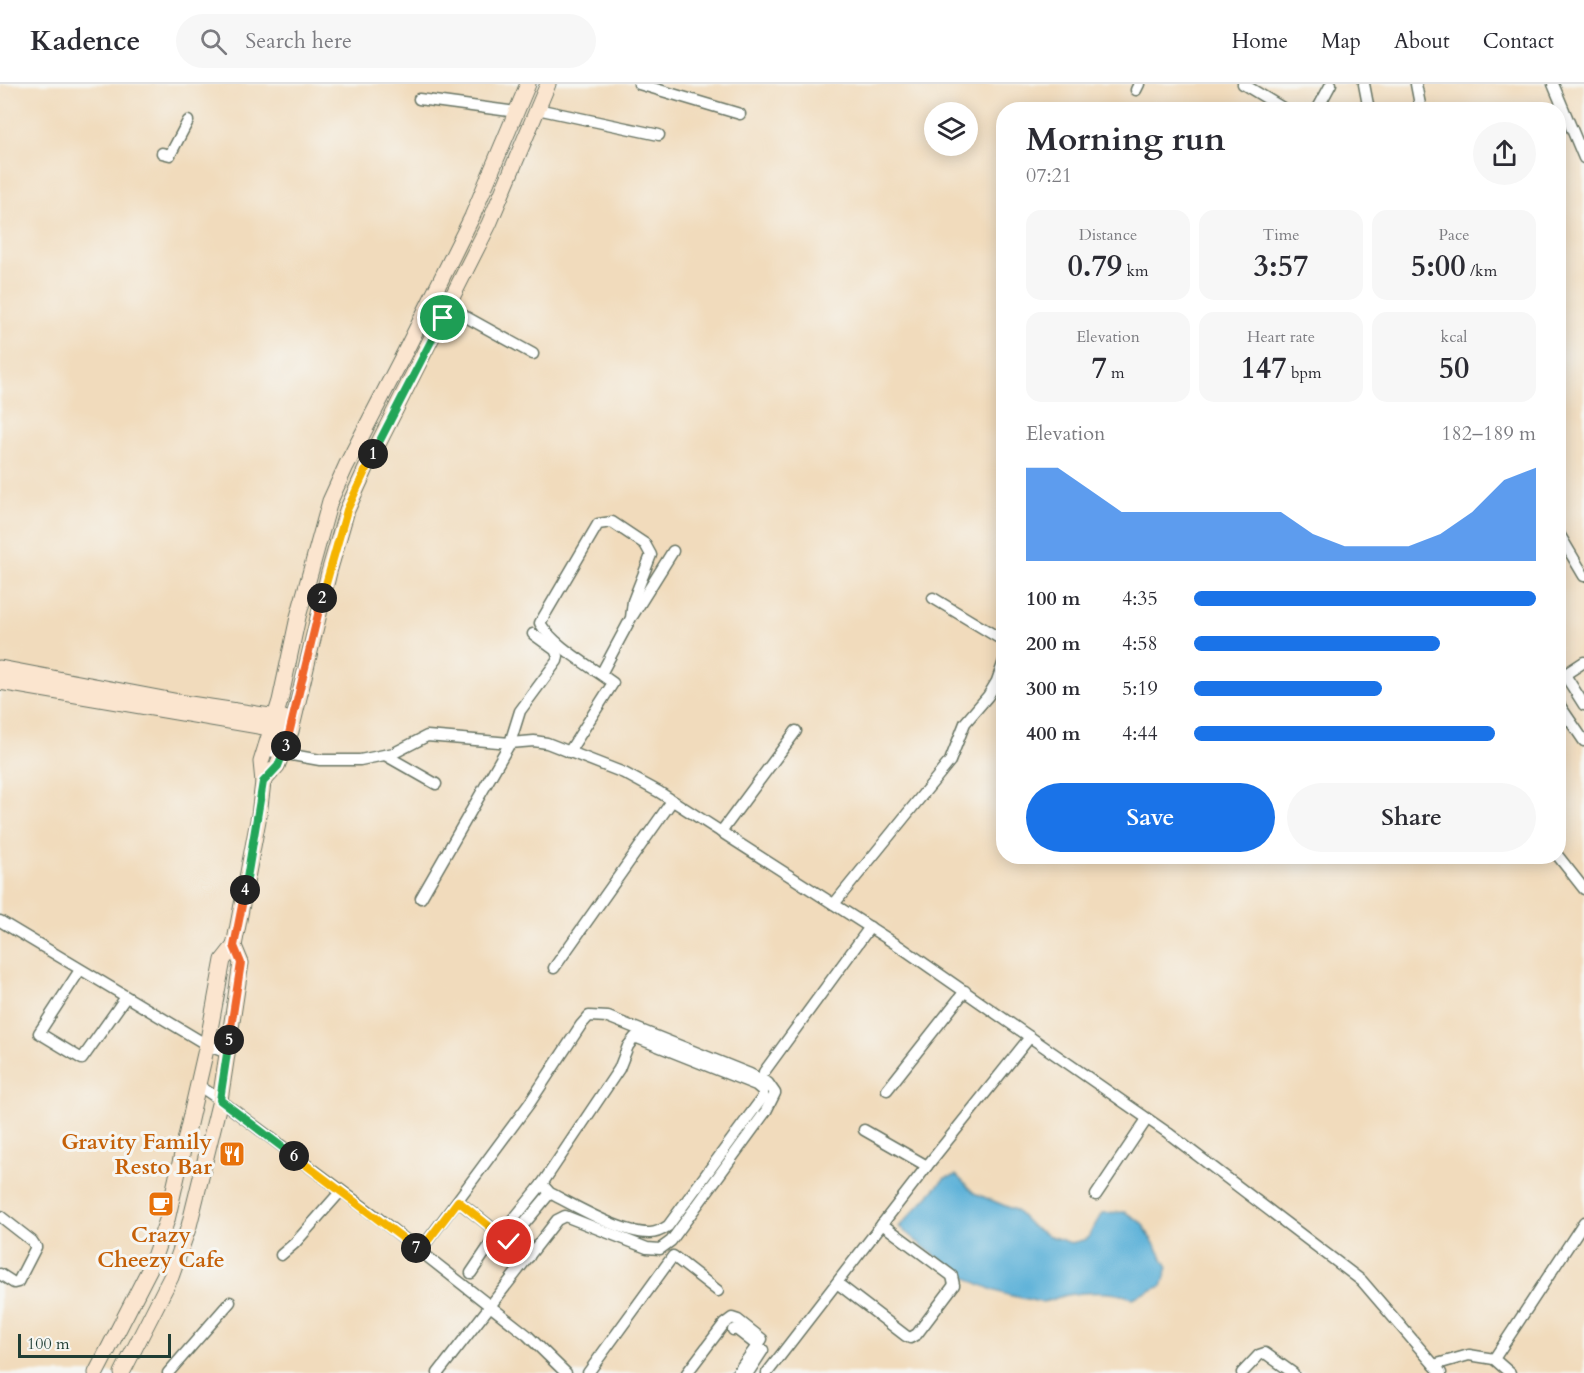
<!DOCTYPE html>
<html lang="en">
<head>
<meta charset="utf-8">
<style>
  body { margin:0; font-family:Cardo,serif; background:#f7f7f7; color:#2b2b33; height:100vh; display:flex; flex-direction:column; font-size:22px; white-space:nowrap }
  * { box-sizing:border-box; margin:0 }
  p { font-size:20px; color:#7c7c81 }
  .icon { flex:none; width:33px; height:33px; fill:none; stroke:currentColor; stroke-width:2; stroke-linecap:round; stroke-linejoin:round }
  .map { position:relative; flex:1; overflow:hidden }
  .sheet { position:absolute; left:996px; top:18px; width:570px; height:762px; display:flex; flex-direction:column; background:#fff; border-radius:24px; box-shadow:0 3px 15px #0003 }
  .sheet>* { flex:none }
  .fabs { position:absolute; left:924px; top:18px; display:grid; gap:12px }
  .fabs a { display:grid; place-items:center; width:54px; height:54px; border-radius:50%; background:#fff; box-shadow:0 3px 15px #0003; font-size:30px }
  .scale { position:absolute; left:18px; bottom:15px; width:153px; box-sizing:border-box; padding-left:6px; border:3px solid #1f3d34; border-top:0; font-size:16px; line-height:21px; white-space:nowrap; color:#1f3d34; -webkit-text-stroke:4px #f6f6f2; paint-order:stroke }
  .pin { position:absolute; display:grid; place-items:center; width:51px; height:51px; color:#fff; margin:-26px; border:3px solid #fff; border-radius:50%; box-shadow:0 2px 6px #0007 }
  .km { position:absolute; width:30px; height:30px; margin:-15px; border-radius:50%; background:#222; color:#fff; font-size:16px; line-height:30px; text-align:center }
  .round { display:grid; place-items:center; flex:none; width:63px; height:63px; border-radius:32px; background:#f7f7f7 }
  .head { display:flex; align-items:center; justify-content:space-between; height:102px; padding:0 30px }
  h1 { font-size:33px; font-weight:700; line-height:45px }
  .stats { display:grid; grid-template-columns:repeat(3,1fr); gap:9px; height:102px; padding:6px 30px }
  .stats div { display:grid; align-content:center; border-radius:15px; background:#f7f7f7; text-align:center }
  .stats b { font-size:30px; font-weight:700 }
  .stats small { font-size:16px; font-weight:400 }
  .stats p { font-size:16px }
  .chart { height:168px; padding:12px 30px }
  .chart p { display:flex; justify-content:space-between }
  .chart svg { width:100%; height:108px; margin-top:6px; fill:#1a73e8; opacity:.7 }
  .cta { display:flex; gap:12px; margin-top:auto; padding:12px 30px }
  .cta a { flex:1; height:69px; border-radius:36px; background:#1a73e8; color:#fff; font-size:24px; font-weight:700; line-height:69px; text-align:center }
  .cta a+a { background:#f7f7f7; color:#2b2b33 }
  ul { padding:0 30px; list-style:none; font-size:20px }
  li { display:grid; grid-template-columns:96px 72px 1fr; align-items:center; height:45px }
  li i { height:15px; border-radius:8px; background:#1a73e8 }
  header { display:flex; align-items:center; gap:36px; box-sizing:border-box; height:84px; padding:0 30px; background:#fff; border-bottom:2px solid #e1e1e2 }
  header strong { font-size:28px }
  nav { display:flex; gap:33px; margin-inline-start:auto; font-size:21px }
  .search { width:420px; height:54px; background:#f7f7f7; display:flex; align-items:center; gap:15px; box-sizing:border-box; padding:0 21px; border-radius:33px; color:#7c7c81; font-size:22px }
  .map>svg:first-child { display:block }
  .water { fill:#5cb1d8; stroke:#3e7786; stroke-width:1.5 }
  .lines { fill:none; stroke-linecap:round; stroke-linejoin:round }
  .street-casing { stroke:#687464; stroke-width:13 }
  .secondary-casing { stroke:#687464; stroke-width:17 }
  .street { stroke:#fff; stroke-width:10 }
  .secondary { stroke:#fbe5cf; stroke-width:15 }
  .split-1-casing { stroke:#fff; stroke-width:12 }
  .split-2-casing { stroke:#fff; stroke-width:12 }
  .split-3-casing { stroke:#fff; stroke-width:12 }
  .split-4-casing { stroke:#fff; stroke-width:12 }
  .split-5-casing { stroke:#fff; stroke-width:12 }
  .split-6-casing { stroke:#fff; stroke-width:12 }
  .split-7-casing { stroke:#fff; stroke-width:12 }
  .split-8-casing { stroke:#fff; stroke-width:12 }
  .split-1 { stroke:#22a559; stroke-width:8 }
  .split-2 { stroke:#f5b400; stroke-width:8 }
  .split-3 { stroke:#f0652b; stroke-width:8 }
  .split-4 { stroke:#22a559; stroke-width:8 }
  .split-5 { stroke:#f0652b; stroke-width:8 }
  .split-6 { stroke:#22a559; stroke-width:8 }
  .split-7 { stroke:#f5b400; stroke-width:8 }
  .split-8 { stroke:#f5b400; stroke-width:8 }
  .labels { text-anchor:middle; stroke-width:6; stroke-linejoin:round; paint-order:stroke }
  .food-label { font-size:22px; font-weight:bold; fill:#c56008; stroke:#f6f6f2; text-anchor:end }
</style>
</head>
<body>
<header>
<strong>Kadence</strong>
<div class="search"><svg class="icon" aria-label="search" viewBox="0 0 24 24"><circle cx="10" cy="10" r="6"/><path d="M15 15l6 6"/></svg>Search here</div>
<nav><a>Home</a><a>Map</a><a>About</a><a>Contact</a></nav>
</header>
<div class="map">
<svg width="1584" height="1289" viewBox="0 0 1584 1289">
  <rect width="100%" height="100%" fill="#f6f6f2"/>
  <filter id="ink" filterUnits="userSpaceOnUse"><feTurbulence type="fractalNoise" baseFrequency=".0167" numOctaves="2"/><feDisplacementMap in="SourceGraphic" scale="12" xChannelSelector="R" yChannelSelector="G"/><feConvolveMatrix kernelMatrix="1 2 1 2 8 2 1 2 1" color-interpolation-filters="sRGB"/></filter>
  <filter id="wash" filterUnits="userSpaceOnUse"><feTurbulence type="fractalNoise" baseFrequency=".008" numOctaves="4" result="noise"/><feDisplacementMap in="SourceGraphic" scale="24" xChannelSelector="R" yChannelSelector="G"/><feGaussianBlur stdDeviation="1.35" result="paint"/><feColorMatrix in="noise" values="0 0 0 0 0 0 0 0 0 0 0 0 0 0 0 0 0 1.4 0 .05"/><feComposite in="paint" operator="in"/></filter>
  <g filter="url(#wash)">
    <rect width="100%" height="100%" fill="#f1dbbc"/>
    <path class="water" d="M956 1091 974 1109 1015 1126 1032 1143 1047 1151 1071 1159 1087 1155 1102 1129 1125 1128 1142 1139 1168 1183 1162 1202 1132 1214C1113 1207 1087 1208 1067 1211 1059 1212 1049 1218 1040 1218 1034 1217 1028 1215 1022 1214 972 1206 937 1173 899 1143L945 1094Z"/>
  </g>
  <g filter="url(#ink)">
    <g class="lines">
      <g class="street-casing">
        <g id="street">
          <polyline points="639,0 740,30"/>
          <polyline points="1243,0 1286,26"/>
          <polyline points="1364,0 1369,26"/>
          <polyline points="1416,0 1421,26"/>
          <polyline points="1553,0 1584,74"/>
          <polyline points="1136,6 1139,0"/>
          <polyline points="419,15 517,28"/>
          <polyline points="537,25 659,51"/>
          <polyline points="1317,26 1331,0"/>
          <polyline points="162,69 170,71 188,37"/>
          <polyline points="448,223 533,270"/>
          <polyline points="1558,448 1584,492"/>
          <polyline points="933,514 1004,557"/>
          <polyline points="633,531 673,467"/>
          <polyline points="1565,591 1584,621"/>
          <polyline points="1558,595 1584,578"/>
          <polyline points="1558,619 1584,657"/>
          <polyline points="264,666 320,676 360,676 394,669 427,652 510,659 534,657 547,659 624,689 659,708 902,864 1168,1049 1362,1197 1441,1289"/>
          <path d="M569 668 613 599C591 582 554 563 540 539L598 440 612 438 645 460 651 471 633 517 631 534 601 590"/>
          <polyline points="385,671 436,700"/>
          <polyline points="721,748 796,647"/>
          <polyline points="1558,772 1584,805"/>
          <polyline points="421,814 510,659 520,627 557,577 558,572 555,566 533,550"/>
          <polyline points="834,820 950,677 965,639 988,612 997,597 1004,577"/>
          <polyline points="0,837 207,961 227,969"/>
          <polyline points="554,884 672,717"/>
          <polyline points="80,886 39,949 82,975 126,913"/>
          <polyline points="764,988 870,843"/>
          <polyline points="198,1001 220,1016 378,1134 527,1251 566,1289"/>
          <polyline points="887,1006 965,907"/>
          <polyline points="864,1046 927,1082"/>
          <polyline points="1096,1111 1147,1035"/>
          <polyline points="458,1117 529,1173"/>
          <polyline points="0,1132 32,1157 36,1163 18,1198 14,1199 0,1190"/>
          <polyline points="508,1142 542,1100"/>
          <path d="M509 1158 550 1109C575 1122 623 1150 650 1149 657 1149 662 1146 668 1142L763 1013V1007L756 1001 635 953 628 962 619 985 542 1100 550 1109"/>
          <polyline points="420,1167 529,1020 581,941 589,932 608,933 750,990 768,999 775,1009 766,1027 671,1157 660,1165 647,1164 565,1132 557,1136 438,1289"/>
          <polyline points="281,1171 295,1159 341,1107"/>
          <polyline points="471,1189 498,1149"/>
          <polyline points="837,1199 906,1252 910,1254 917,1250 954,1201 952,1192 882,1140"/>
          <polyline points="733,1246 736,1245 763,1266 748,1289"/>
          <polyline points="1434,1281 1469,1271 1494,1275"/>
          <polyline points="168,1289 230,1218"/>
          <polyline points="588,1289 673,1172 718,1207"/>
          <polyline points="687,1289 724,1240 732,1234 738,1236 762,1255 737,1289"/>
          <polyline points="767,1289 927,1082 1030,953"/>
          <polyline points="1242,1289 1259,1271 1265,1269 1293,1289"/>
          <polyline points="1510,1289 1494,1275 1584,1138"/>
        </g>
      </g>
      <g class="secondary-casing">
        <g id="secondary">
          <polyline points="0,584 190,620 284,634"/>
          <polyline points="0,598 281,646"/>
          <polyline points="263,698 277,682 291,647 329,488 347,426 368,380 489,140 548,0"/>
          <polyline points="96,1289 150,1184 167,1136 207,961 223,876 234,862 259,731 263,698 261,678 280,617 298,533 330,417 346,382 408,262 472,133 528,0"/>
          <polyline points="122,1289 171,1193 189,1142 220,1016 241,879 234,862"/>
        </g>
      </g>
      <use href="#street" class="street"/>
      <use href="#secondary" class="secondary"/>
    </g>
  </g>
  <g class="lines" filter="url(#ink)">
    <g class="split-1-casing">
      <polyline id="split-1" points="373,370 443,234"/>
    </g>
    <g class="split-2-casing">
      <polyline id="split-2" points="322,514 347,426 373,370"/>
    </g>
    <g class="split-3-casing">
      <polyline id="split-3" points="286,662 322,514"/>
    </g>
    <g class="split-4-casing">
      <polyline id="split-4" points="245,806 263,698 278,682 286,662"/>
    </g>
    <g class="split-5-casing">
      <polyline id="split-5" points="229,956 241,879 234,862 245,806"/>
    </g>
    <g class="split-6-casing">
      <polyline id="split-6" points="229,956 220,1016 294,1072"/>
    </g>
    <g class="split-7-casing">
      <polyline id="split-7" points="294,1072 416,1164"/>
    </g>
    <g class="split-8-casing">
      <polyline id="split-8" points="416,1164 420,1167 458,1117 509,1158"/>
    </g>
    <use href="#split-1" class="split-1"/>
    <use href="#split-2" class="split-2"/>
    <use href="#split-3" class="split-3"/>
    <use href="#split-4" class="split-4"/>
    <use href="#split-5" class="split-5"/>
    <use href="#split-6" class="split-6"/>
    <use href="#split-7" class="split-7"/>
    <use href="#split-8" class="split-8"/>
  </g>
  <defs>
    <g id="restaurant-square" transform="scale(1.35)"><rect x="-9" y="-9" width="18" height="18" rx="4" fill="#e8710a" stroke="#f6f6f2"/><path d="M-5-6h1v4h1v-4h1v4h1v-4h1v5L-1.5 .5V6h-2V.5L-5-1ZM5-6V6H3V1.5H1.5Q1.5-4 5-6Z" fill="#fff"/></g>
    <g id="cafe-square" transform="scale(1.35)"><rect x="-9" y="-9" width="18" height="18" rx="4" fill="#e8710a" stroke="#f6f6f2"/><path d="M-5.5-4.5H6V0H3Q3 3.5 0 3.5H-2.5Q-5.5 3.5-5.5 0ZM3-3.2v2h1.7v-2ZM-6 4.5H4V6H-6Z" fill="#fff"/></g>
  </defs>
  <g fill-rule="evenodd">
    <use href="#restaurant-square" x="232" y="1070"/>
    <use href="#cafe-square" x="161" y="1120"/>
  </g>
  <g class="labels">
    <g class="food-label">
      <text x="212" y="1065">Gravity Family<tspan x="212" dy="25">Resto Bar</tspan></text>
      <text x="161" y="1158" text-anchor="middle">Crazy<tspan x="161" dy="25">Cheezy Cafe</tspan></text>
    </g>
  </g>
</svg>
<div class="fabs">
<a><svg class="icon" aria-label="layers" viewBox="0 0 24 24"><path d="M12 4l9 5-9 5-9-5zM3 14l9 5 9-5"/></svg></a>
</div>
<div class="scale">100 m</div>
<div class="pin" style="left:443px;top:234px;background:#1e9e55"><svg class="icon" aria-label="arrive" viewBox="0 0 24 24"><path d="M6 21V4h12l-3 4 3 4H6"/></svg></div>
<div class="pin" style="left:509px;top:1158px;background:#d93025"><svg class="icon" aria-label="check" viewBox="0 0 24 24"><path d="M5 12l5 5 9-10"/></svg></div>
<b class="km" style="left:373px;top:370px">1</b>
<b class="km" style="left:322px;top:514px">2</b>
<b class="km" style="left:286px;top:662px">3</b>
<b class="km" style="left:245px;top:806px">4</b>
<b class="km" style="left:229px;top:956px">5</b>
<b class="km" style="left:294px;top:1072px">6</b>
<b class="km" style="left:416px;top:1164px">7</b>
<section class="sheet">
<div class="head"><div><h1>Morning run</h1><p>07:21</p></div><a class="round"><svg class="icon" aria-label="share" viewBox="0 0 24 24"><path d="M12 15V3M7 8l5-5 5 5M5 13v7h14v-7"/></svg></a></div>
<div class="stats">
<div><p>Distance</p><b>0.79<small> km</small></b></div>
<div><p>Time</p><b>3:57</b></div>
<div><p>Pace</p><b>5:00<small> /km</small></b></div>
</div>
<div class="stats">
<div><p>Elevation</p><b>7<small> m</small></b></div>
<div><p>Heart rate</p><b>147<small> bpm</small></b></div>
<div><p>kcal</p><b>50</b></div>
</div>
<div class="chart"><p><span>Elevation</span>182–189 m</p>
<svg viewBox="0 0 160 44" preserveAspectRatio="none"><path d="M0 44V6L10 6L20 15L30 24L40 24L50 24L60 24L70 24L80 24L90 33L100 38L110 38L120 38L130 33L140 24L150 11L160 6V44z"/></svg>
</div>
<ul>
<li><b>100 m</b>4:35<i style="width:100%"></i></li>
<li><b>200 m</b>4:58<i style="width:72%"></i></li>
<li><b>300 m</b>5:19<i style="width:55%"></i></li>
<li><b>400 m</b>4:44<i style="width:88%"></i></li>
</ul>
<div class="cta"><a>Save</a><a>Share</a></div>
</section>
</div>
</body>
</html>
